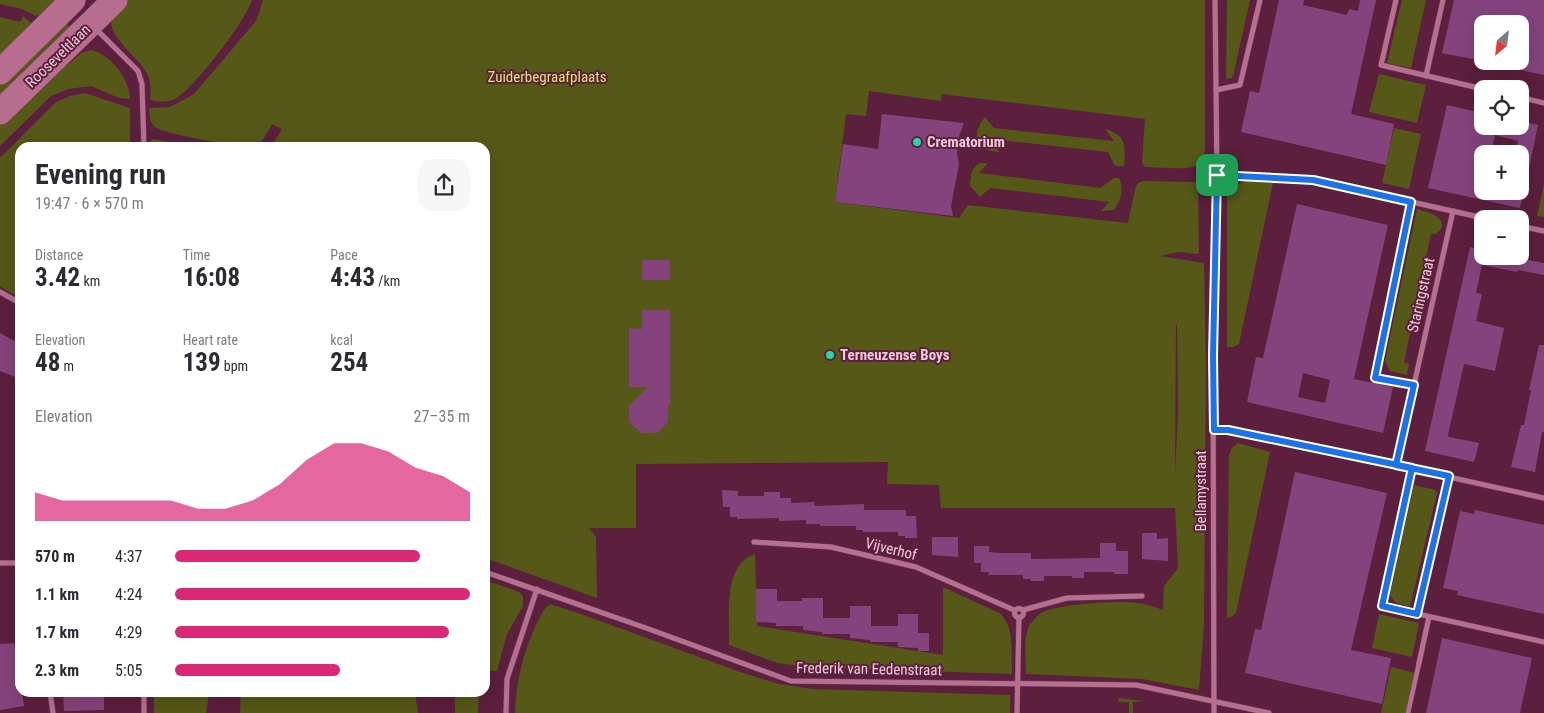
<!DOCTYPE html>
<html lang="en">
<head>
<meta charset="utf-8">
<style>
  body { margin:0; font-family:"Roboto Condensed",sans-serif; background:#f7f7f7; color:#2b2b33; height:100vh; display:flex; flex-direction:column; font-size:19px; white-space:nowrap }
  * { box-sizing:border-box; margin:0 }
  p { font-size:16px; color:#7c7c81 }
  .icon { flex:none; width:28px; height:28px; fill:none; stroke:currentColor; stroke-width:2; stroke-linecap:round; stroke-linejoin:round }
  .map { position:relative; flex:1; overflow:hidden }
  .side { position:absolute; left:15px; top:142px; width:475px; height:555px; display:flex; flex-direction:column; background:#fff; border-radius:15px; box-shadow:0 5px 20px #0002 }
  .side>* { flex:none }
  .needle { width:32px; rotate:208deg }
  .buttons { position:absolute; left:1474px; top:15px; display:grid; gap:10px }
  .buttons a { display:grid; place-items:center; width:55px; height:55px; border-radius:10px; background:#fff; box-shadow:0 5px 20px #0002; font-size:25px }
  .pin { position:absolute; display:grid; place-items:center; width:42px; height:42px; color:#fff; margin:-21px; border-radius:10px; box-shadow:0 2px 8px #0006 }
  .round { display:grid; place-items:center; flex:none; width:52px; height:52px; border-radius:15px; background:#f7f7f7 }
  .headline { display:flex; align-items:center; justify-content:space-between; height:85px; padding:0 20px }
  h1 { font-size:28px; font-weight:700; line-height:38px }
  .figures { display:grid; grid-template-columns:repeat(3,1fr); gap:8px; height:85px; padding:5px 20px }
  .figures div { display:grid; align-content:center }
  .figures b { font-size:25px; font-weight:700 }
  .figures small { font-size:14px; font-weight:400 }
  .figures p { font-size:14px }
  .chart { height:140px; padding:10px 20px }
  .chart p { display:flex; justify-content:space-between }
  .chart svg { width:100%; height:90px; margin-top:5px; fill:#db2777; opacity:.7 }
  ul { padding:0 20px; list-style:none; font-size:16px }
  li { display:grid; grid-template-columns:80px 60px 1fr; align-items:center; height:38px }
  li i { height:12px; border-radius:6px; background:#db2777 }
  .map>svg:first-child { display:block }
  .green { fill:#555817; fill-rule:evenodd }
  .building { fill:#84437c; fill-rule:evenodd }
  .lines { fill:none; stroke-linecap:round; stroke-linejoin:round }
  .pedestrian-casing { stroke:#733e5a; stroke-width:5.5 }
  .minor-casing { stroke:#733e5a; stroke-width:6 }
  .secondary-casing { stroke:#733e5a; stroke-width:26 }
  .pedestrian { stroke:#b6708f; stroke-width:4.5 }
  .minor { stroke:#b6708f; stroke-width:5 }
  .secondary { stroke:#b76d8e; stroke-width:25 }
  .route-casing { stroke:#fff; stroke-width:10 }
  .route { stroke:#1a73e8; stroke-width:6 }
  .poi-dot { fill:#27d5ad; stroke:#5c1f3d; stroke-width:2 }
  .labels { text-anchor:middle; stroke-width:4; stroke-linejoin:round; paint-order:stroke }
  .street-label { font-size:15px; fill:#f0c9d9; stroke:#5c1f3d }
  .park-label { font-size:15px; fill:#dde569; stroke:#5c1f3d }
  .poi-label { font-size:15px; font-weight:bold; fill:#f0c9d9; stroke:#5c1f3d; text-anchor:start }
</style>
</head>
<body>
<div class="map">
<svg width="1544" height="713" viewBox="0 0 1544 713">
  <rect width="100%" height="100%" fill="#5c1f3d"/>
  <g class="green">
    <polygon points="0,0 57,0 44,13 36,16 22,9 0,4"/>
    <path d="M128 0H252C247 19 191 93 173 100 166 102 156 103 150 99 151 92 151 83 148 76 141 58 105 36 112 17 115 10 123 5 128 0Z"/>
    <path d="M263 0H1205V151C1203 156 1201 161 1197 165 1188 171 1157 167 1145 167L1142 163 1145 119 942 94 941 101 869 91 866 116 846 114 835 202 959 218 968 205 1128 223 1135 189 1138 183 1144 181 1195 182 1198 184 1199 253 1196 254 1178 252 1160 256 1204 263 1206 365 1204 624 1199 690 1142 679 1026 674C1026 658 1022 639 1030 624 1033 621 1037 616 1041 613 1057 604 1118 600 1137 603 1146 604 1155 607 1163 610L1164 586 1178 568 1175 508H941L939 485 887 484 888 462 638 464H636V528H589L596 537 597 598 485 558V148L271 147 282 129 272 124C265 136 262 147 246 147 230 144 163 135 154 126 149 122 150 115 149 108L170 107 194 94 256 21ZM1177 325 1178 412 1175 473 1176 325Z"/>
    <polygon points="1227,0 1250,0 1234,72 1232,78 1226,79"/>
    <polygon points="1402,0 1426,0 1411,68 1387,63"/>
    <polygon points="23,16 35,26 0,61 0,17 20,22"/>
    <polygon points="66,23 70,27 0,102 0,83"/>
    <path d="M91 50C110 54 130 79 130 99L119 98 91 86 68 89 51 96 0 146V124L64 61 69 64 81 53Z"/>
    <polygon points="1379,74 1426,85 1417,123 1369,112"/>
    <polygon points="85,93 130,108 130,147 20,148 20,297 7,291 0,286 0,158 56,102 70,96"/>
    <path d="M985 117 994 128 1114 141 1105 129C1126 135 1126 145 1124 166H1115L1108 152 992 139 999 152C995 151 989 151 986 149 971 143 977 126 985 117Z"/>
    <polygon points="1394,128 1421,134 1409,189 1382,183"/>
    <polygon points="152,139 158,140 198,147 149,147 149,144"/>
    <path d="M980 163H988L979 173 1100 188 1114 178H1119C1125 189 1120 201 1114 210L1101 211 1109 202 990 188 980 197 970 186C971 177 970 168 980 163Z"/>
    <polygon points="1246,181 1273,183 1239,344 1233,347 1227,347 1227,193 1234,186"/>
    <polygon points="1544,184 1544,217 1537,216"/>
    <path d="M1417 209C1428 212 1454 219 1436 234H1431L1404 362 1409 364 1407 375 1390 371 1385 361Z"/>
    <polygon points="1238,443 1270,452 1236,613 1231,617 1227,618 1229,455 1232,448"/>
    <polygon points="1414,485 1436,490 1437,493 1410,607 1396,603 1390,595"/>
    <path d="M755 554 757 626 943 655V587L1001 614C1015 630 1011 653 1012 674L808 667 777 663 729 645C730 617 722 565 755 554Z"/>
    <polygon points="485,580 519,592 523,596 523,606 507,634 497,671 485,671"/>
    <path d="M550 604 581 614 740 672 779 684 812 689 1010 695V713H515C516 681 523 652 537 623 541 616 543 609 550 604Z"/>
    <polygon points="1379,614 1419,623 1412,657 1372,648"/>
    <polygon points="1391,667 1415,673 1406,713 1381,713"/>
    <polygon points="154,693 209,693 206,713 154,713"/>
    <polygon points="241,693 415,693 418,713 240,713"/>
    <polygon points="455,693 479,693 478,713 455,713"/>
    <polygon points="1119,698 1144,701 1133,702 1133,713 1129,713 1129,702 1118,702"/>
  </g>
  <g class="building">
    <polygon points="1279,0 1304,0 1303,5 1347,15 1349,9 1358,11 1360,0 1376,0 1351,114 1394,124 1386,165 1241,132 1250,91 1259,93"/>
    <polygon points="1454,0 1544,0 1544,75 1520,70 1520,24 1482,24 1482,61 1442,53"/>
    <polygon points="1447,105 1482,113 1482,126 1521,126 1522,121 1538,125 1526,183 1520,183 1520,154 1515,154 1518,141 1495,135 1491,154 1482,154 1482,191 1524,191 1520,208 1428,188"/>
    <polygon points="882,114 964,123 959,136 957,154 959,164 951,206 953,216 835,202 843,144 878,149"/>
    <path d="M1297 204 1388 225 1354 379 1393 387 1383 433 1247 402 1256 357 1263 358ZM1303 373 1330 380 1325 403 1298 397Z"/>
    <polygon points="1470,247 1482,250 1482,256 1510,256 1544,263 1544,275 1518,270 1517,272 1482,265 1476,293 1482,294 1476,321 1504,328 1495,371 1464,364 1448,435 1449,437 1479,443 1474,462 1425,451"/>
    <rect x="642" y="260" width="28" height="20"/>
    <polygon points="642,310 670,310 670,403 668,406 668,422 657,433 641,433 629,422 629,406 648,387 629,387 629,328 642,329"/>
    <polygon points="0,333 20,344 20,379 0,371"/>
    <polygon points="1539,345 1544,345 1544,432 1542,432 1535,472 1511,467 1521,425 1524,425 1531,390 1529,390"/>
    <polygon points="1295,472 1387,493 1351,650 1391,658 1382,704 1245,673 1255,629 1261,630"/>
    <polygon points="722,490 738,491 738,496 764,496 764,492 780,492 780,498 791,498 791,503 814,502 815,506 864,504 864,510 906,510 906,516 916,516 917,538 905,538 905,536 898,536 898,532 863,532 863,530 856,530 856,526 820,526 820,524 806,524 806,520 779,521 779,518 737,519 737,517 730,517 730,507 723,507"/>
    <polygon points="1475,510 1544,525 1544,614 1457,595 1458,591 1443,588 1460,511 1474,514"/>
    <polygon points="1142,533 1157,533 1157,539 1168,538 1168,561 1142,559"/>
    <polygon points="932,537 958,537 958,557 932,555"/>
    <polygon points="1100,543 1116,543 1116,551 1128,551 1128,574 1114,574 1114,572 1084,572 1084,578 1072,578 1072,576 1044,576 1044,581 1031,581 1030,579 1023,579 1023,575 988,575 989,572 981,572 981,563 974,563 974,546 989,546 989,552 1000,553 1031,553 1031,559 1100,558"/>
    <polygon points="756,589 777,589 777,601 802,601 802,598 823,598 823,618 850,618 850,606 871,606 871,626 898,626 898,614 918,614 918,633 929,633 929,651 918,651 918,648 898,647 898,642 870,642 870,640 850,638 850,634 822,634 822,632 803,630 803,626 776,626 776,623 756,622"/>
    <polygon points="1442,638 1532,658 1520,713 1426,713"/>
    <polygon points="14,643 20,692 22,692 24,706 0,710 0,644"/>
    <polygon points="63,692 104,694 104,710 64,711"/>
  </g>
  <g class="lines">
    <g class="pedestrian-casing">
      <polyline id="pedestrian" points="1408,713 1419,663"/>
    </g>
    <g class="minor-casing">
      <g id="minor">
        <polyline points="1396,0 1381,65 1483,89"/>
        <polyline points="95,28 138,71 142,84 144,148"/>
        <polyline points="1426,76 1443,0"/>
        <polyline points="1216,90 1240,85 1260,0"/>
        <polyline points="1520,97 1544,103"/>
        <polyline points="1217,175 1313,180 1488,219"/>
        <polyline points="1411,202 1375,378 1414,385"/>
        <polyline points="1520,226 1544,231"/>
        <polyline points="0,292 20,303"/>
        <polyline points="1214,430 1229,430 1285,441 1544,498"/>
        <polyline points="1396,465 1453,211"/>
        <polyline points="1412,468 1382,606 1544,642"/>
        <polyline points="754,542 831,547 916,567 1014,610"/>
        <polyline points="0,563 20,563"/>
        <polyline points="485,572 646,628 791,681 1136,685 1269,713"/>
        <circle cx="1019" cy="613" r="4.5"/>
        <polyline points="1023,610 1067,598 1142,596"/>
        <polyline points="1417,614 1449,476"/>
        <polyline points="1419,663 1429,617"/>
        <polyline points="50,692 53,713"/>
        <polyline points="144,692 144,713"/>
        <polyline points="506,713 507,679 537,589"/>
        <polyline points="1017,713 1019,617"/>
        <polyline points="1214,713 1213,356 1217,175 1215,0"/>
      </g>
    </g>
    <g class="secondary-casing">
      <g id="secondary">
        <polyline points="0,72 73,0"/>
        <polyline points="0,112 115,0"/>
      </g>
    </g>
    <use href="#pedestrian" class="pedestrian"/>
    <use href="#minor" class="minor"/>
    <use href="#secondary" class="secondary"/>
  </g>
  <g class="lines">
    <g class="route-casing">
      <polyline id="route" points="1217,175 1213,356 1214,430 1228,430 1412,468 1382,606 1417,614 1449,476 1396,465 1414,385 1375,378 1411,202 1313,180 1217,175"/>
    </g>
    <use href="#route" class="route"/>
  </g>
  <g class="poi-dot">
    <circle cx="917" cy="142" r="5"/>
    <circle cx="830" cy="355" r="5"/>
  </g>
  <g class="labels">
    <g class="street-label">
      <text transform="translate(58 56) rotate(-44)" y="5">Rooseveltlaan</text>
      <text transform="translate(1421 295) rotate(-77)" y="5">Staringstraat</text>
      <text transform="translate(1201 491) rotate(-90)" y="5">Bellamystraat</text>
      <text transform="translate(891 549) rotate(14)" y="5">Vijverhof</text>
      <text transform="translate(869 669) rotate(1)" y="5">Frederik van Eedenstraat</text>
    </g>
    <g class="park-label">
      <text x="547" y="82">Zuiderbegraafplaats</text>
    </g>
    <g class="poi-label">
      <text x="927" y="147">Crematorium</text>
      <text x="840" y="360">Terneuzense Boys</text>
    </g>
  </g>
</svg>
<div class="buttons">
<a><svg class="needle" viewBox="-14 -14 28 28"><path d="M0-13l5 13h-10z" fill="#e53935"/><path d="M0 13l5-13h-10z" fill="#7c7c81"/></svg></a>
<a><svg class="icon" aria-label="locate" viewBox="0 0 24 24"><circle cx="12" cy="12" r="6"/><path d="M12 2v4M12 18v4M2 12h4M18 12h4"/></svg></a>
<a>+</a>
<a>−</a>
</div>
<div class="pin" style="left:1217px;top:175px;background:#1e9e55"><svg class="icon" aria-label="arrive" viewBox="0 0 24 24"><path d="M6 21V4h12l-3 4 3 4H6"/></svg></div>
<section class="side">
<div class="headline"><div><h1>Evening run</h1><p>19:47 · 6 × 570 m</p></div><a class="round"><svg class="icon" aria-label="share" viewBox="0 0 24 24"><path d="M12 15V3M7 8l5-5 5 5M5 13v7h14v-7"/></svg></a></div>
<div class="figures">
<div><p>Distance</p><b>3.42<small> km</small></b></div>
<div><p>Time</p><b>16:08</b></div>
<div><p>Pace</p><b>4:43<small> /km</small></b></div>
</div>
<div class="figures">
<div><p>Elevation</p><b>48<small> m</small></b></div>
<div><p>Heart rate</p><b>139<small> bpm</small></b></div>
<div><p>kcal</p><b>254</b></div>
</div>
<div class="chart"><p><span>Elevation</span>27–35 m</p>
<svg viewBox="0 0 160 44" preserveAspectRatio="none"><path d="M0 44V30L10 34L20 34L30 34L40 34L50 34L60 38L70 38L80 34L90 26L100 14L110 6L120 6L130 10L140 18L150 22L160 30V44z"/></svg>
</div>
<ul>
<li><b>570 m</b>4:37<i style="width:83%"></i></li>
<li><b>1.1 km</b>4:24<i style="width:100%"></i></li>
<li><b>1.7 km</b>4:29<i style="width:93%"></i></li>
<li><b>2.3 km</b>5:05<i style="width:56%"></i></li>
</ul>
</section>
</div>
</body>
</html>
